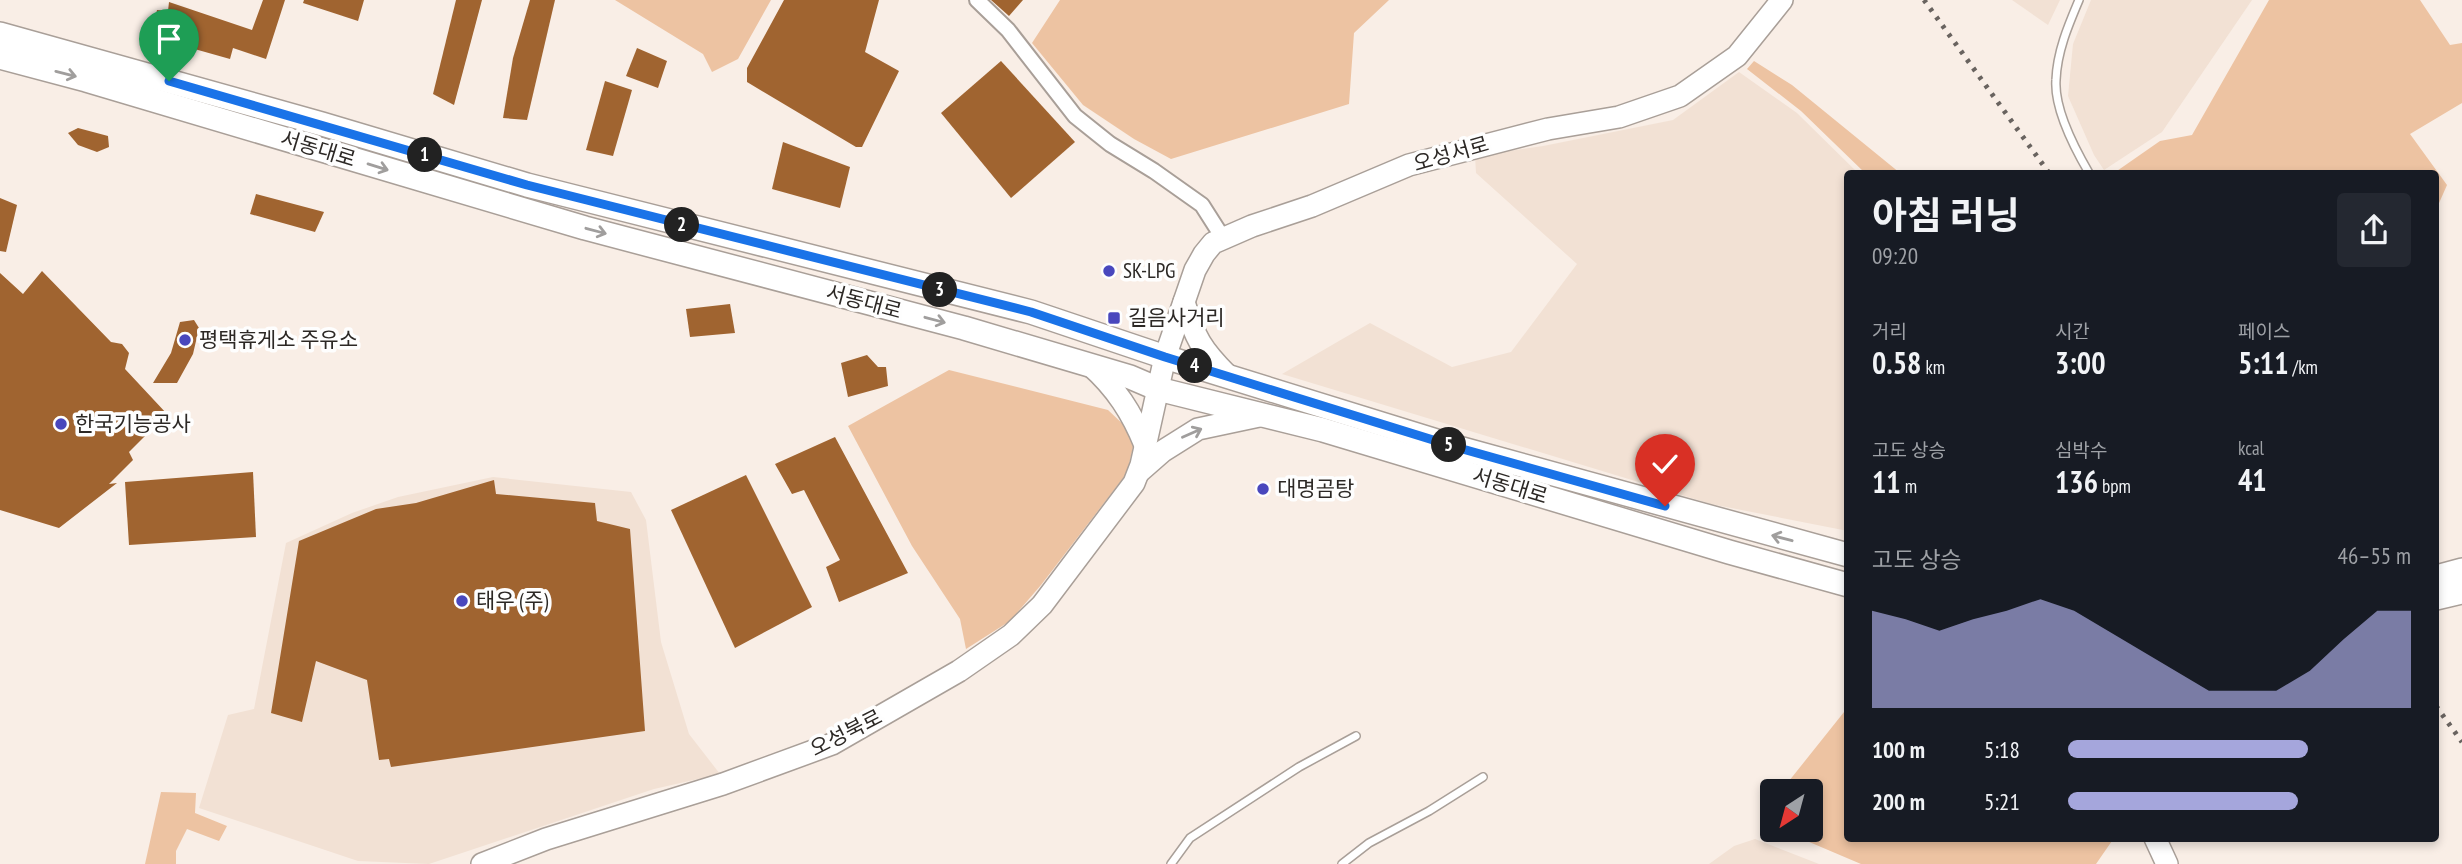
<!DOCTYPE html>
<html lang="ko">
<head>
<meta charset="utf-8">
<style>
  body { margin:0; font-family:"PT Sans Narrow","Noto Sans KR",sans-serif; background:#242831; color:#f1f3f6; height:100vh; display:flex; flex-direction:column; font-size:26px; white-space:nowrap }
  * { box-sizing:border-box; margin:0 }
  p { font-size:23px; color:#9ea1a6 }
  .icon { flex:none; width:38px; height:38px; fill:none; stroke:currentColor; stroke-width:2; stroke-linecap:round; stroke-linejoin:round }
  .map { position:relative; flex:1; overflow:hidden }
  .panel { position:absolute; left:1844px; top:170px; width:595px; height:672px; display:flex; flex-direction:column; background:#171b24; border-radius:7px; box-shadow:0 4px 10px #0003 }
  .panel>* { flex:none }
  .needle { width:46px; rotate:216deg }
  .tools { position:absolute; left:1760px; top:779px; display:grid; gap:14px }
  .tools a { display:grid; place-items:center; width:63px; height:63px; border-radius:7px; background:#171b24; box-shadow:0 4px 10px #0003; font-size:35px }
  .pin { position:absolute; display:grid; place-items:center; width:60px; height:60px; color:#fff; margin:-72px -30px; border-radius:50% 50% 50% 0; rotate:-45deg; box-shadow:0 0 7px #0007 }
  .pin .icon { rotate:45deg }
  .km { position:absolute; width:35px; height:35px; margin:-18px; border-radius:50%; background:#222; color:#fff; font-size:19px; line-height:35px; text-align:center }
  .round { display:grid; place-items:center; flex:none; width:74px; height:74px; border-radius:7px; background:#242831 }
  .summary { display:flex; align-items:center; justify-content:space-between; height:119px; padding:0 28px }
  h1 { font-size:38px; font-weight:700; line-height:52px }
  .stats { display:grid; grid-template-columns:repeat(3,1fr); gap:10px; height:119px; padding:7px 28px }
  .stats div { display:grid; align-content:center }
  .stats b { font-size:30px; font-weight:700 }
  .stats small { font-size:19px; font-weight:400 }
  .stats p { font-size:19px }
  .chart { height:196px; padding:14px 28px }
  .chart p { display:flex; justify-content:space-between }
  .chart svg { width:100%; height:126px; margin-top:7px; fill:#a5a6dc; opacity:.7 }
  ul { padding:0 28px; list-style:none; font-size:23px }
  li { display:grid; grid-template-columns:112px 84px 1fr; align-items:center; height:52px }
  li i { height:18px; border-radius:9px; background:#a5a6dc }
  .map>svg:first-child { display:block }
  .built { fill:#f2e1d4 }
  .green { fill:#edc3a2 }
  .building { fill:#a06430 }
  .lines { fill:none; stroke-linecap:round; stroke-linejoin:round }
  .lane-casing { stroke:#a99f98; stroke-width:10 }
  .street-casing { stroke:#a99f98; stroke-width:18 }
  .secondary-casing { stroke:#a99f98; stroke-width:24 }
  .primary-casing { stroke:#a99f98; stroke-width:26 }
  .lane { stroke:#fff; stroke-width:7 }
  .street { stroke:#fff; stroke-width:14 }
  .secondary { stroke:#fff; stroke-width:21 }
  .primary { stroke:#fff; stroke-width:23 }
  .rail { stroke:#69635f; stroke-width:5; stroke-dasharray:3.5 7; stroke-linecap:butt }
  .oneway { stroke:#a09e9d }
  .route-casing { stroke:#fff; stroke-width:14 }
  .route { stroke:#1a73e8; stroke-width:9 }
  .poi-dot { fill:#4947bd; stroke:#fefefe; stroke-width:2.5 }
  .labels { text-anchor:middle; stroke-width:7; stroke-linejoin:round; paint-order:stroke }
  .street-label { font-size:21px; fill:#2c2825; stroke:#fefefe }
  .poi-label { font-size:21px; fill:#2c2825; stroke:#fefefe; text-anchor:start }
</style>
</head>
<body>
<div class="map">
<svg width="2462" height="864" viewBox="0 0 2462 864">
  <rect width="100%" height="100%" fill="#f9eee6"/>
  <g class="built">
    <polygon points="2012,0 2060,0 2048,25"/>
    <polygon points="2091,0 2252,0 2162,132 2104,170 2094,155 2068,96 2073,44"/>
    <polygon points="1739,72 1797,113 1858,173 1848,173 1848,531 1711,504 1282,374 1370,323 1452,367 1511,352 1577,264 1476,173 1475,156 1543,146 1673,120"/>
    <polygon points="493,477 631,492 646,520 661,642 689,734 720,774 654,789 429,864 358,861 199,808 228,715 254,709 286,543 352,513 398,497"/>
    <polygon points="1755,839 1819,864 1709,864 1734,846"/>
  </g>
  <g class="green">
    <polygon points="615,0 771,0 738,59 712,72 703,54"/>
    <polygon points="1060,0 1389,0 1354,33 1349,104 1171,159 1134,139 1083,105 1032,43"/>
    <polygon points="2269,0 2420,0 2450,45 2462,43 2462,103 2410,134 2447,185 2436,210 2436,173 2114,173 2160,141 2192,135"/>
    <polygon points="1754,61 1792,85 1900,173 1865,173 1801,111 1747,69"/>
    <polygon points="949,370 1108,410 1127,428 1133,447 1127,473 1041,585 1010,621 966,649 960,619 912,546 848,426"/>
    <polygon points="1848,707 1848,838 2114,838 2096,864 1861,864 1781,830 1811,830 1811,791 1781,791"/>
    <polygon points="161,792 196,793 195,813 227,826 219,841 187,829 176,851 176,864 145,864"/>
  </g>
  <g class="building">
    <polygon points="263,0 285,0 266,59 233,48 230,59 152,37 157,10 168,11 169,2 252,30"/>
    <polygon points="304,0 364,0 358,21 303,3"/>
    <polygon points="456,0 482,0 454,105 433,94"/>
    <polygon points="530,0 555,0 527,120 503,118 513,58"/>
    <polygon points="784,0 879,0 865,52 899,71 862,147 856,147 747,82 747,68"/>
    <polygon points="991,0 1023,0 1009,16"/>
    <polygon points="637,48 667,61 658,88 626,76"/>
    <polygon points="1001,61 1075,142 1011,198 941,113"/>
    <polygon points="605,81 632,90 613,156 586,150"/>
    <polygon points="78,128 108,136 109,147 97,152 78,145 68,133"/>
    <polygon points="783,142 850,167 840,208 772,189"/>
    <polygon points="256,194 324,212 315,232 250,214"/>
    <polygon points="0,198 17,205 6,252 0,251"/>
    <polygon points="42,271 111,342 122,344 129,353 125,369 167,414 129,452 133,460 109,484 117,483 59,528 0,510 0,273 23,294"/>
    <polygon points="730,304 735,333 690,337 686,309"/>
    <polygon points="194,320 199,328 193,354 177,383 153,383 171,353 180,322"/>
    <polygon points="867,355 878,367 886,367 888,386 848,397 841,363"/>
    <polygon points="835,437 908,573 839,602 826,567 840,560 804,490 792,494 775,464"/>
    <polygon points="253,472 256,537 129,545 125,482"/>
    <polygon points="746,475 812,607 735,648 671,510"/>
    <polygon points="494,480 496,494 595,503 597,521 630,529 645,731 391,767 389,759 379,760 367,680 316,661 302,722 271,713 299,541 376,509 416,503"/>
  </g>
  <g class="lines">
    <g class="lane-casing">
      <g id="lane">
        <path d="M2079 0C2068 26 2057 52 2056 80 2054 109 2075 149 2089 173"/>
        <polyline points="1171,864 1190,838 1299,767 1356,736"/>
        <polyline points="1342,864 1369,843 1429,811 1483,777"/>
      </g>
    </g>
    <g class="street-casing">
      <polyline id="street" points="977,0 1008,30 1075,116 1110,144 1154,171 1202,205 1223,238"/>
    </g>
    <g class="secondary-casing">
      <g id="secondary">
        <path d="M1184 302C1195 338 1201 349 1228 376"/>
        <path d="M1090 365C1116 388 1132 413 1145 445"/>
        <polyline points="1139,472 1163,451 1198,429 1264,415"/>
        <polyline points="2155,838 2167,864"/>
        <polyline points="482,864 546,839 723,784 832,744 959,671 1011,635 1042,605 1134,483 1141,465 1165,357 1195,270 1204,254 1213,243 1252,226 1312,206 1409,165 1548,129 1619,117 1680,96 1737,56 1782,0"/>
      </g>
    </g>
    <g class="primary-casing">
      <g id="primary">
        <polyline points="0,34 322,124 527,185 1031,312 1165,357 1459,448 1848,555"/>
        <polyline points="0,57 86,80 585,228 964,328 1130,377 1158,389 1323,430 1729,552 1848,585"/>
        <polyline points="2436,577 2462,570"/>
        <polyline points="2436,598 2462,592"/>
      </g>
    </g>
    <use href="#lane" class="lane"/>
    <use href="#street" class="street"/>
    <use href="#secondary" class="secondary"/>
    <use href="#primary" class="primary"/>
    <g class="rail">
      <polyline points="1924,0 2049,173"/>
      <polyline points="2436,706 2462,742"/>
    </g>
  </g>
  <defs><path id="oneway-shaft" d="M-6 0H5M1.5-3L5.5 0L1.5 3" fill="none" stroke-width="1.6" stroke-linecap="round" stroke-linejoin="round" transform="scale(1.75)"/></defs>
  <g class="oneway">
    <use href="#oneway-shaft" transform="translate(66 74) rotate(14)"/>
    <use href="#oneway-shaft" transform="translate(378 167) rotate(17)"/>
    <use href="#oneway-shaft" transform="translate(596 231) rotate(15)"/>
    <use href="#oneway-shaft" transform="translate(935 320) rotate(15)"/>
    <use href="#oneway-shaft" transform="translate(1192 433) rotate(-24)"/>
    <use href="#oneway-shaft" transform="translate(1782 538) rotate(-165)"/>
  </g>
  <g class="lines">
    <g class="route-casing">
      <polyline id="route" points="169,81 527,185 1031,312 1165,357 1459,448 1665,506"/>
    </g>
    <use href="#route" class="route"/>
  </g>
  <g class="poi-dot">
    <circle cx="1109" cy="271" r="7"/>
    <rect x="1107" y="311" width="14" height="14" rx="3.5"/>
    <circle cx="185" cy="340" r="7"/>
    <circle cx="61" cy="424" r="7"/>
    <circle cx="1263" cy="489" r="7"/>
    <circle cx="462" cy="601" r="7"/>
  </g>
  <g class="labels">
    <g class="street-label">
      <text transform="translate(318 149) rotate(17)" y="7">서동대로</text>
      <text transform="translate(1451 154) rotate(-16)" y="7">오성서로</text>
      <text transform="translate(864 302) rotate(15)" y="7">서동대로</text>
      <text transform="translate(1510 486) rotate(17)" y="7">서동대로</text>
      <text transform="translate(846 733) rotate(-27)" y="7">오성북로</text>
    </g>
    <g class="poi-label">
      <text x="1123" y="278">SK-LPG</text>
      <text x="1128" y="325">길음사거리</text>
      <text x="199" y="347">평택휴게소 주유소</text>
      <text x="75" y="431">한국기능공사</text>
      <text x="1277" y="496">대명곰탕</text>
      <text x="476" y="608">태우 (주)</text>
    </g>
  </g>
</svg>
<div class="tools">
<a><svg class="needle" viewBox="-14 -14 28 28"><path d="M0-13l5 13h-10z" fill="#e53935"/><path d="M0 13l5-13h-10z" fill="#9ea1a6"/></svg></a>
</div>
<div class="pin" style="left:169px;top:81px;background:#1e9e55"><svg class="icon" aria-label="arrive" viewBox="0 0 24 24"><path d="M6 21V4h12l-3 4 3 4H6"/></svg></div>
<div class="pin" style="left:1665px;top:506px;background:#d93025"><svg class="icon" aria-label="check" viewBox="0 0 24 24"><path d="M5 12l5 5 9-10"/></svg></div>
<b class="km" style="left:425px;top:155px">1</b>
<b class="km" style="left:682px;top:225px">2</b>
<b class="km" style="left:940px;top:290px">3</b>
<b class="km" style="left:1195px;top:366px">4</b>
<b class="km" style="left:1449px;top:445px">5</b>
<section class="panel">
<div class="summary"><div><h1>아침 러닝</h1><p>09:20</p></div><a class="round"><svg class="icon" aria-label="share" viewBox="0 0 24 24"><path d="M12 15V3M7 8l5-5 5 5M5 13v7h14v-7"/></svg></a></div>
<div class="stats">
<div><p>거리</p><b>0.58<small> km</small></b></div>
<div><p>시간</p><b>3:00</b></div>
<div><p>페이스</p><b>5:11<small> /km</small></b></div>
</div>
<div class="stats">
<div><p>고도 상승</p><b>11<small> m</small></b></div>
<div><p>심박수</p><b>136<small> bpm</small></b></div>
<div><p>kcal</p><b>41</b></div>
</div>
<div class="chart"><p><span>고도 상승</span>46–55 m</p>
<svg viewBox="0 0 160 44" preserveAspectRatio="none"><path d="M0 44V10L10 13L20 17L30 13L40 10L50 6L60 10L70 17L80 24L90 31L100 38L110 38L120 38L130 31L140 20L150 10L160 10V44z"/></svg>
</div>
<ul>
<li><b>100 m</b>5:18<i style="width:70%"></i></li>
<li><b>200 m</b>5:21<i style="width:67%"></i></li>
</ul>
</section>
</div>
</body>
</html>
